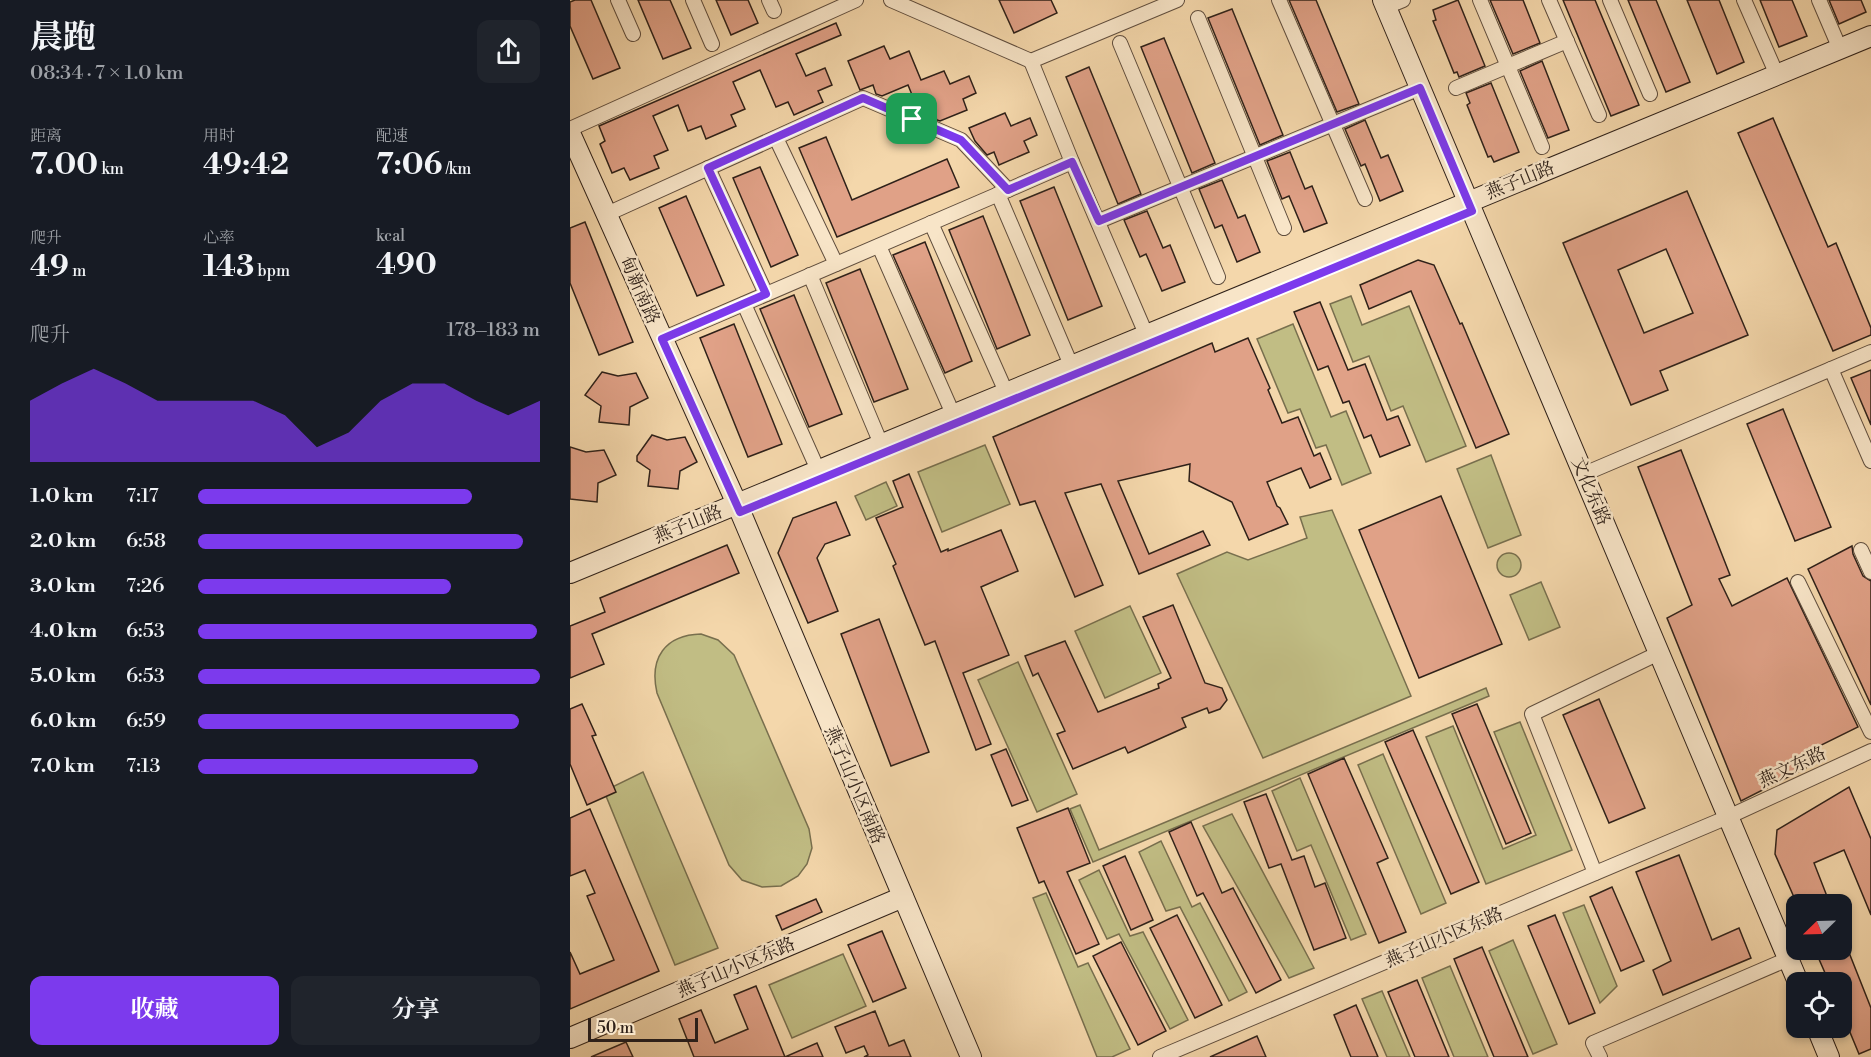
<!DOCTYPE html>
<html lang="zh">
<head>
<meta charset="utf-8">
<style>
  body { margin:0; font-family:"Libre Bodoni","Noto Serif SC",serif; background:#20242c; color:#f1f3f6; height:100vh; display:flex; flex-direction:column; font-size:22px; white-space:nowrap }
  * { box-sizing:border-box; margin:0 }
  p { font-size:20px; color:#9ea1a6 }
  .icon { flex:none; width:33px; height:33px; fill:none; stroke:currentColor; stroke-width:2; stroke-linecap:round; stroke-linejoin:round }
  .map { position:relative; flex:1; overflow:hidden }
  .sheet { display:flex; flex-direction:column; background:#171b24; width:570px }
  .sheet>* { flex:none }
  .needle { width:39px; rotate:247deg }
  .fabs { position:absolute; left:1216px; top:894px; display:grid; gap:12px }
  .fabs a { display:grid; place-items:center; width:66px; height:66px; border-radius:12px; background:#171b24; box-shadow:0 3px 9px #0003; font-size:30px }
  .scale { position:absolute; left:18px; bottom:15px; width:110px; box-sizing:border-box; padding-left:6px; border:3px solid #2f2119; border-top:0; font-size:16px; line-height:21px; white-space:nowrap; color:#2f2119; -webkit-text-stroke:4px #f8e5c8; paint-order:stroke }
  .pin { position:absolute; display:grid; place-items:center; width:51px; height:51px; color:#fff; margin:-26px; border-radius:12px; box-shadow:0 3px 9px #0006 }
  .round { display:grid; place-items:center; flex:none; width:63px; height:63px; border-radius:12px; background:#20242c }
  .headline { display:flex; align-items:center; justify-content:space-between; height:102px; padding:0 30px }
  h1 { font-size:33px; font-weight:700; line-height:45px }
  .metrics { display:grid; grid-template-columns:repeat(3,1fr); gap:9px; height:102px; padding:6px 30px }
  .metrics div { display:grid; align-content:center }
  .metrics b { font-size:30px; font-weight:700 }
  .metrics small { font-size:16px; font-weight:400 }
  .metrics p { font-size:16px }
  .chart { height:168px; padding:12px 30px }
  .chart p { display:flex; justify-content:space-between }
  .chart svg { width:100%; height:108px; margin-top:6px; fill:#7c3aed; opacity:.7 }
  .action { display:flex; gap:12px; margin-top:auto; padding:12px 30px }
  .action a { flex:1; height:69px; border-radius:12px; background:#7c3aed; color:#fff; font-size:24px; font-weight:700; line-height:69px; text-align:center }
  .action a+a { background:#20242c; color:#f1f3f6 }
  ul { padding:0 30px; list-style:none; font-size:20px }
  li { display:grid; grid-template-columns:96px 72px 1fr; align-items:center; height:45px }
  li i { height:15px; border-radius:8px; background:#7c3aed }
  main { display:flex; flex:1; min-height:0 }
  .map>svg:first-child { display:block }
  .green { fill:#c1bd84; stroke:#786f4e; stroke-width:1.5 }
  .building { fill:#e0a187; stroke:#2f2119; stroke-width:1.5; fill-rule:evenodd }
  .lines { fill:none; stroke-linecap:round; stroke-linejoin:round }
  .street-casing { stroke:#604e3e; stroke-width:16 }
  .secondary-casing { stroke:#2f2119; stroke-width:22 }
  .street { stroke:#f8e5c8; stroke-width:14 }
  .secondary { stroke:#f8e5c8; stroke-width:20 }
  .route-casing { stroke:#fff; stroke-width:12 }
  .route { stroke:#7c3aed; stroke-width:8 }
  .labels { text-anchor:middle; stroke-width:5; stroke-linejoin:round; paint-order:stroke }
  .street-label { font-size:18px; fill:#2f2119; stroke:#f8e5c8 }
</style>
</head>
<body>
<main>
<section class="sheet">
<div class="headline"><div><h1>晨跑</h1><p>08:34 · 7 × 1.0 km</p></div><a class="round"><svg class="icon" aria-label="share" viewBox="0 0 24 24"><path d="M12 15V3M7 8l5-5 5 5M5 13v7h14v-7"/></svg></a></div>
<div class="metrics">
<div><p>距离</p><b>7.00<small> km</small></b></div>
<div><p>用时</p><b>49:42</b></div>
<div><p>配速</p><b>7:06<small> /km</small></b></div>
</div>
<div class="metrics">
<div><p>爬升</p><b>49<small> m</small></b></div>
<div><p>心率</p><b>143<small> bpm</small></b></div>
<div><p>kcal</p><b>490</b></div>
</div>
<div class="chart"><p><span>爬升</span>178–183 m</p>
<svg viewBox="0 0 160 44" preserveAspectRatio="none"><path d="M0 44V19L10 12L20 6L30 12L40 19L50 19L60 19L70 19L80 25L90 38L100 32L110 19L120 12L130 12L140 19L150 25L160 19V44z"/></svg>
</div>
<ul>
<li><b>1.0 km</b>7:17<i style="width:80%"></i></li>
<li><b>2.0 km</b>6:58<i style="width:95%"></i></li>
<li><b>3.0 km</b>7:26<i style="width:74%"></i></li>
<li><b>4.0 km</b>6:53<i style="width:99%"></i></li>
<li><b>5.0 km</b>6:53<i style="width:100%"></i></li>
<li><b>6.0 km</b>6:59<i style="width:94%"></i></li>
<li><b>7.0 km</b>7:13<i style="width:82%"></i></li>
</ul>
<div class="action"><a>收藏</a><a>分享</a></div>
</section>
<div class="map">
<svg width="1301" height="1057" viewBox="0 0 1301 1057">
  <rect width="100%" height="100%" fill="#f4d7ab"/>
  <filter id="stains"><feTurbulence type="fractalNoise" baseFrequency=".00333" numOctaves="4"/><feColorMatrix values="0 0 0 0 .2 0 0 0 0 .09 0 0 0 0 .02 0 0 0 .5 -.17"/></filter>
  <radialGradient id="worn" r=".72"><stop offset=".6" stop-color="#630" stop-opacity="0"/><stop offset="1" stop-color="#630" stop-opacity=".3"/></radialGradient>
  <g class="green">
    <polygon points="781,296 792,325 839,306 896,446 856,462 833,406 821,411 799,356 783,362 760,304"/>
    <polygon points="723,324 761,417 776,411 801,473 772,485 756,445 746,448 730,409 718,413 687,339"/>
    <polygon points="415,445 440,504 372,532 348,472"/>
    <polygon points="921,455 951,535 918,548 887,469"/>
    <polygon points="316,482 327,506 296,520 285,496"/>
    <polygon points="762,510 841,696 693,758 607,574 657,552 678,560 737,538 730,517"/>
    <circle cx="939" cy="565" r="12"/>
    <polygon points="971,582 990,627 959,640 940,595"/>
    <polygon points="560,606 591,673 535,698 505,631"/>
    <path d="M131 634 148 640 164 655 239 829 242 848 237 864 228 876 211 886 192 887 172 880 159 865 87 693C79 658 95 635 131 634Z"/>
    <polygon points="448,662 507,794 467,812 408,680"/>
    <polygon points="916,688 919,696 523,862 500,809 510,805 529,850"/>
    <polygon points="950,722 1002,850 916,884 856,737 883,726 933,849 966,835 924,732"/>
    <polygon points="813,754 876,903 851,914 788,765"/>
    <polygon points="73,772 148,948 105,965 34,791"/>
    <polygon points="730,778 796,934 781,940 741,845 727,851 702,791"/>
    <polygon points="662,814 744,968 719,978 633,826"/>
    <polygon points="591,841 622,907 630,903 677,992 659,1001 610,907 596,911 569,852"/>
    <polygon points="529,870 560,936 573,932 618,1020 600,1029 549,934 537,939 509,880"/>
    <polygon points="476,893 508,967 518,963 560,1049 542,1057 527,1057 463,898"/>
    <polygon points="1014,905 1047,986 1030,1003 993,913"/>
    <polygon points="943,940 987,1044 963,1054 919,951"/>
    <polygon points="273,954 296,1006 222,1038 199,985"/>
    <polygon points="880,966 918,1057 884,1057 852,978"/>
    <polygon points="812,991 840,1057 817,1057 792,999"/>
  </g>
  <g class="building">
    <polygon points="5,0 21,0 50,68 23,79 0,26 0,2"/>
    <polygon points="68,0 100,0 121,48 93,59"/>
    <polygon points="146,0 178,0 188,23 161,35"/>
    <polygon points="429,0 481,0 487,13 444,33"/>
    <polygon points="719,0 746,0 789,104 767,112"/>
    <polygon points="888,0 915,66 889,77 887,72 884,73 863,21 866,20 863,10"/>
    <polygon points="920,0 953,0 970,43 943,54"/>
    <polygon points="993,0 1025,0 1069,105 1041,116"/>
    <polygon points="1058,0 1086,0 1120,82 1096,92"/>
    <polygon points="1117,0 1149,0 1174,62 1147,74"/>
    <polygon points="1190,0 1222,0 1237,36 1209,47"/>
    <polygon points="1259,0 1291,0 1296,12 1269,24"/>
    <polygon points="662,9 713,135 690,145 638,18"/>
    <polygon points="266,23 271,35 226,54 236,76 255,68 262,85 248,91 253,102 224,115 218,102 206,107 190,70 163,82 175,109 161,115 166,126 136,139 131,126 118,131 108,105 83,116 98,150 84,156 89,168 60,180 54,168 42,173 30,144 35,141 29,126"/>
    <polygon points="594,38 645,163 622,173 571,47"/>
    <polygon points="314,46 320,59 339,51 351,80 374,71 380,84 399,76 406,93 393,99 397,110 370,121 367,120 362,110 353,114 349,112 338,85 312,96 306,94 303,85 290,90 278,61"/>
    <polygon points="972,61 999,130 978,138 950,71"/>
    <polygon points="519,67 571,194 548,204 496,77"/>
    <polygon points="921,83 949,152 924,162 921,156 918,157 897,105 900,103 896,93"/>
    <polygon points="435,113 441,126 460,118 467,135 454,141 459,152 429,165 424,152 417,155 405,141 399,128"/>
    <polygon points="1203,118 1258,247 1266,243 1301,328 1301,335 1263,351 1168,133"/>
    <polygon points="795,120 811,158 818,155 833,191 810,201 795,164 791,166 775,129"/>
    <polygon points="256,137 282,200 377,159 389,187 267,237 229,148"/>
    <polygon points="720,152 735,189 742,186 757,223 734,232 719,196 712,199 697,161"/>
    <polygon points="190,167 228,255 201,267 163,178"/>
    <polygon points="652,180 668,218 675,215 690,252 667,262 652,225 645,228 629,189"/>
    <polygon points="484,187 532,306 498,320 450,201"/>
    <path d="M1117 191 1178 335 1090 371 1098 390 1061 405 993 243ZM1096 249 1123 313 1074 333 1048 270Z"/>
    <polygon points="116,196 154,285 127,296 89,208"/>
    <polygon points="577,211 593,248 600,245 615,282 592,291 576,254 570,257 554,220"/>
    <polygon points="413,216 460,335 427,349 379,230"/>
    <polygon points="15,222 63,342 29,355 0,283 0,228"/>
    <polygon points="355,242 402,361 375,373 323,255"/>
    <polygon points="848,260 864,265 890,324 892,323 939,434 906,448 841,291 799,309 790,285"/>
    <polygon points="290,269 338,389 304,402 256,283"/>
    <polygon points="224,295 272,414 239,427 190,309"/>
    <polygon points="750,302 778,370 795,364 817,420 828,416 840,445 810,457 801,435 794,438 779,401 773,403 758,366 748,370 724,312"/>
    <polygon points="164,324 212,444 178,457 130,338"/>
    <polygon points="678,338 700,388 698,390 712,423 728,417 744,456 750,453 761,479 740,488 731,468 697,482 707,506 710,508 718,524 679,540 662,502 619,481 620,464 548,481 579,554 633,531 640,545 569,574 531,484 495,493 533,585 505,597 465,501 450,505 423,437 642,343 645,352"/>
    <polygon points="1301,370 1301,425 1281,378"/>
    <polygon points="32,372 48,376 66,373 78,398 60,407 59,425 29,422 31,406 15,395"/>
    <polygon points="1213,409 1261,527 1225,541 1177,424"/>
    <polygon points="82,435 97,440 115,437 127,462 110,471 108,489 78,486 80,470 67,461 67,456"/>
    <polygon points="0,447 16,452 34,450 46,475 28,483 27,502 0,499"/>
    <polygon points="1111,450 1160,575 1149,579 1162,606 1217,578 1288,727 1231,755 1236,768 1171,801 1097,618 1122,605 1068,467"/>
    <polygon points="339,474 371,552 378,549 378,551 431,530 448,571 411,587 439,655 393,673 421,744 406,750 365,641 355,645 323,566 326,564 306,518 333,507 323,481"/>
    <polygon points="871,496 932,644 849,678 789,530"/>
    <polygon points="266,502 280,535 255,544 247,558 268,611 238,623 208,553 223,518"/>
    <polygon points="157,545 169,573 22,634 34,664 0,678 0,626 35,612 30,598"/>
    <polygon points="1282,546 1283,554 1293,576 1301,581 1301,705 1238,569"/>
    <polygon points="603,605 635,683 652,688 657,700 650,709 639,713 637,708 612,718 616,727 558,753 555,747 503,769 487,734 495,731 468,673 463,676 455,656 495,641 528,712 589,688 588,684 601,678 573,617"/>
    <polygon points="309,619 359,752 321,766 271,634"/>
    <polygon points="1029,699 1075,808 1039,823 993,715"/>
    <polygon points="12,704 26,735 22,736 46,792 17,805 0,764 0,709"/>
    <polygon points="907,704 961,833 936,844 882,714"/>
    <polygon points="843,730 909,882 881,894 815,742"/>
    <polygon points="436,749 458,800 442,806 421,755"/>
    <polygon points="774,758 818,858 807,863 836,932 809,943 738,774"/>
    <polygon points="1279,787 1301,839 1301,915 1274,850 1244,863 1260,904 1227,904 1205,854 1207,830"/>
    <polygon points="696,794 722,860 734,856 745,887 755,883 776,938 744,950 711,864 699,868 674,802"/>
    <polygon points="498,808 520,863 497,872 529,944 506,954 474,881 469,883 447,828"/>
    <polygon points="20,809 89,971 0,1009 0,952 10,974 44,960 17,896 25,893 15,870 0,876 0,818"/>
    <polygon points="621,822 652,893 663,888 711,980 686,993 633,893 627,896 599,832"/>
    <polygon points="1109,855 1142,940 1169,928 1181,958 1093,995 1083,970 1101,961 1066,872"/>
    <polygon points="555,856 583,920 561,930 533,866"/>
    <polygon points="1042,887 1074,961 1051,971 1020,897"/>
    <polygon points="246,899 252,912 212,930 206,916"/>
    <polygon points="607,915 652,1005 625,1018 580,928"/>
    <polygon points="985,915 1025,1013 999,1024 958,926"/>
    <polygon points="312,931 336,988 303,1002 278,945"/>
    <polygon points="551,942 596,1031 568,1045 523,956"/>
    <polygon points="912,947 958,1057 924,1057 884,959"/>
    <polygon points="1245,950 1278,950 1301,1008 1301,1049 1289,1054 1272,1013 1272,982 1259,982"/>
    <polygon points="847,980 879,1057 845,1057 818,992"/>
    <polygon points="186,986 215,1057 247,1043 253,1057 124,1057 109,1019 131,1010 145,1043 178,1029 164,995"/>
    <polygon points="786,1005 808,1057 781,1057 764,1015"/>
    <polygon points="305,1011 319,1046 334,1040 341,1057 294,1057 298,1055 294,1046 276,1053 265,1027"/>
    <polygon points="687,1036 696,1057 640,1057"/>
    <polygon points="56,1042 63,1057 21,1057"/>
  </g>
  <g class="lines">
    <g class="street-casing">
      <g id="street">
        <polyline points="48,0 63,34"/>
        <polyline points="123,0 142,44"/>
        <polyline points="199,0 204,11"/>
        <polyline points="321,0 461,61 607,0"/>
        <polyline points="709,0 795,199"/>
        <polyline points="910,0 972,147"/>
        <polyline points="979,0 1029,115"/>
        <polyline points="1040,0 1080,94"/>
        <polyline points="1174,0 1207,75"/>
        <polyline points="1249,0 1270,49"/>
        <polyline points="816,7 833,0"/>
        <polyline points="628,18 714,228"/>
        <polyline points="550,43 648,277"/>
        <polyline points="461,61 502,162 576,334"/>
        <polyline points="886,88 997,41"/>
        <polyline points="0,129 286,0"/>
        <polyline points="206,138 266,264"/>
        <polyline points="138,168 196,294"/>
        <polyline points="428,194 501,365"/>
        <polyline points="37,214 293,98 391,140 438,190 502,162"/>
        <polyline points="529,221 850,88"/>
        <polyline points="361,223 436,392"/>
        <polyline points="309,246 383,414"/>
        <polyline points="240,275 311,444"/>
        <polyline points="174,304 248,470"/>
        <polyline points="92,339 438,190"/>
        <polyline points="1261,369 1301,461"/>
        <polyline points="1014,474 1301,352"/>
        <polyline points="1291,550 1301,572"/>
        <polyline points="1228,582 1301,732"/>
        <polyline points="1025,873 962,714 1089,653"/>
        <polyline points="590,1057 1158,817 1301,751"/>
        <polyline points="1030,1057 1023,1043 1218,959"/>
      </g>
    </g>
    <g class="secondary-casing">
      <g id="secondary">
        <polyline points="813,0 1228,982"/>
        <polyline points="0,133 167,504 401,1057"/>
        <polyline points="0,573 1301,36"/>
        <polyline points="1247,1028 1259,1057"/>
        <polyline points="0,1038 333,897"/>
      </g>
    </g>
    <use href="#street" class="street"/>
    <use href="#secondary" class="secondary"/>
  </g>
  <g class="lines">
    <g class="route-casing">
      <polygon id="route" points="850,88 902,211 170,512 92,339 196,294 138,168 293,98 391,140 438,190 502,162 529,221"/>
    </g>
    <use href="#route" class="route"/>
  </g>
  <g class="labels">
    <g class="street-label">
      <text transform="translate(950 180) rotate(-22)" y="6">燕子山路</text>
      <text transform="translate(70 290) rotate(66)" y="6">甸新南路</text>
      <text transform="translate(1021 491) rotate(67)" y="6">文化东路</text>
      <text transform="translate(118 524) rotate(-22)" y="6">燕子山路</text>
      <text transform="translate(1222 767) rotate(-25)" y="6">燕文东路</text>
      <text transform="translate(285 785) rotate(67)" y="6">燕子山小区南路</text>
      <text transform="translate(874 937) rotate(-23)" y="6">燕子山小区东路</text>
      <text transform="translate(166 967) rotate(-23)" y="6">燕子山小区东路</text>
    </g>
  </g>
  <rect width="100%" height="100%" filter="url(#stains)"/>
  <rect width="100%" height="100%" fill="url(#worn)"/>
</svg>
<div class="fabs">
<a><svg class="needle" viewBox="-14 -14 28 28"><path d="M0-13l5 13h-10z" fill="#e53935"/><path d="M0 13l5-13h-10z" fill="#9ea1a6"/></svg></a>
<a><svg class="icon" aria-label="locate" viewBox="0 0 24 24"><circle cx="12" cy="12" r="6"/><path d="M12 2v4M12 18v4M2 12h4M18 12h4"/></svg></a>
</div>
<div class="scale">50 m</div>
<div class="pin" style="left:342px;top:119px;background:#1e9e55"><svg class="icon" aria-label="arrive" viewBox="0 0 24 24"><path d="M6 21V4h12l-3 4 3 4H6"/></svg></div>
</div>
</main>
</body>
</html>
